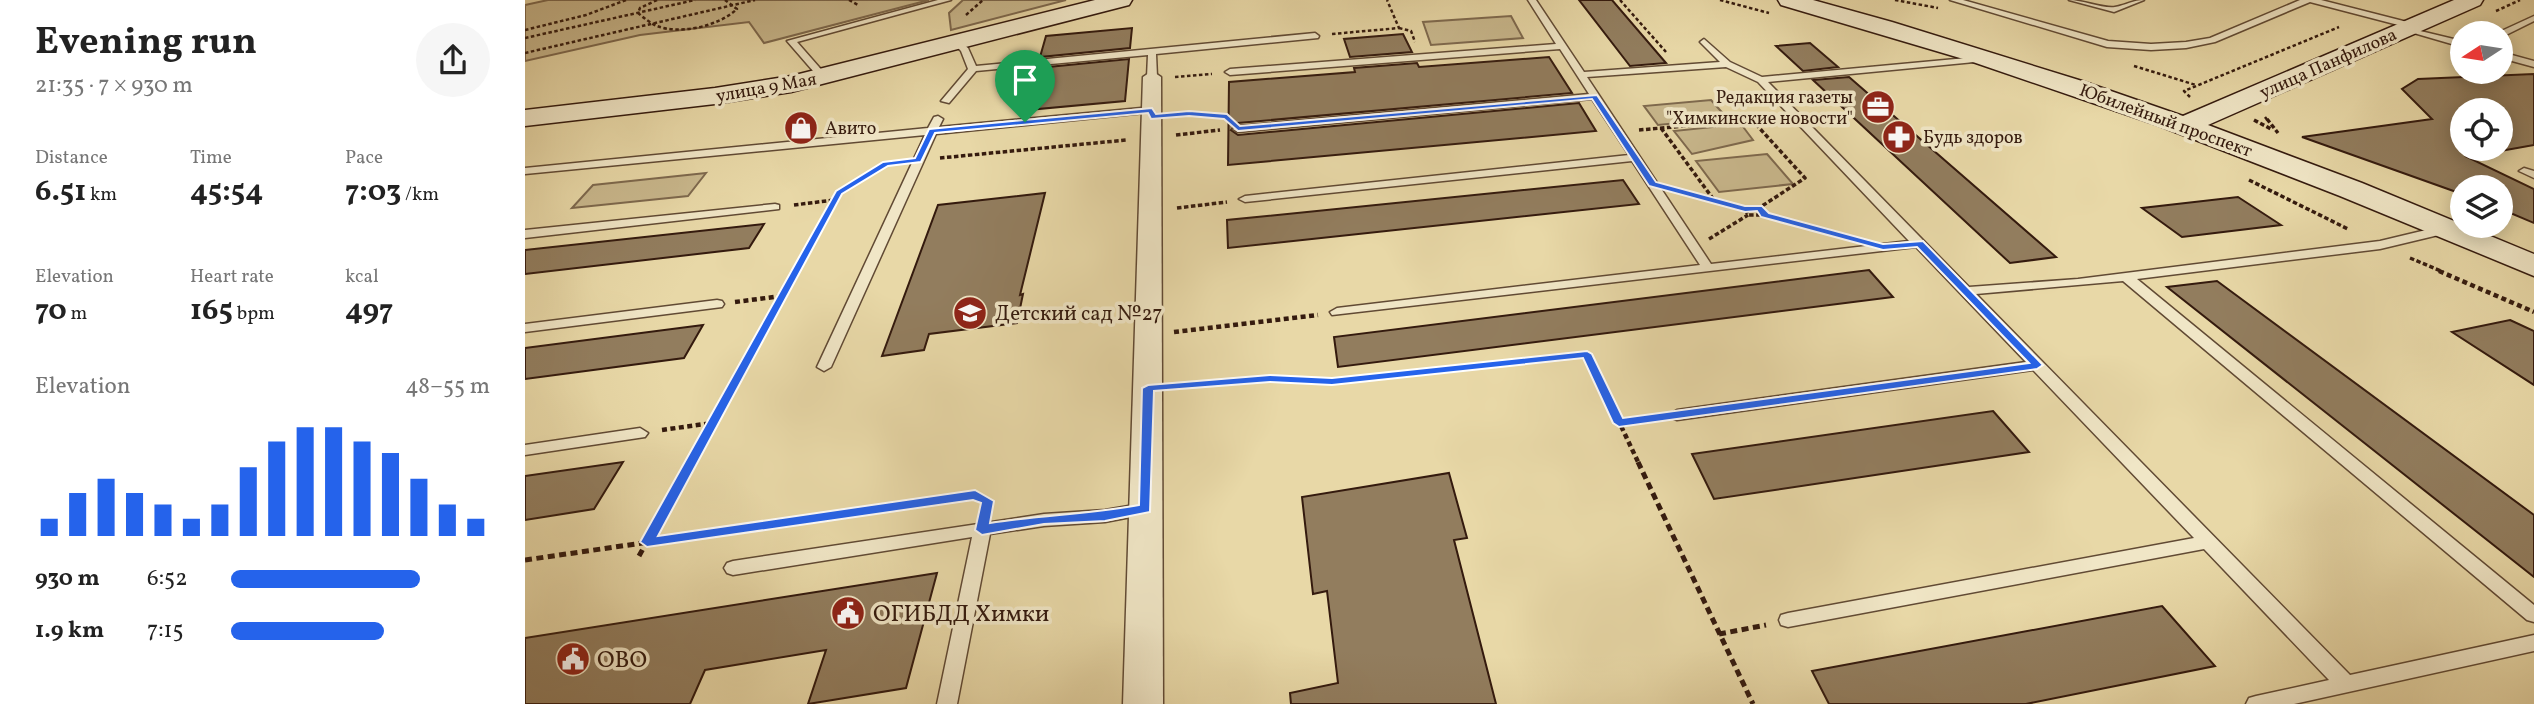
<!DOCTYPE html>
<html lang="en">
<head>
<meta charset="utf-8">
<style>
  body { margin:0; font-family:Vollkorn,serif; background:#f6f6f6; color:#222; height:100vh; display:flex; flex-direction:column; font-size:26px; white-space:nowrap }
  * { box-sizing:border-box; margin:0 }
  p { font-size:23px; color:#767676 }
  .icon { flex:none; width:38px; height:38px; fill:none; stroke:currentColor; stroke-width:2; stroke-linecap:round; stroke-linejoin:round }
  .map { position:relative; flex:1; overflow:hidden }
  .drawer { display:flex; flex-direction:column; background:#fff; width:525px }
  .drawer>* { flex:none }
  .needle { width:46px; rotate:258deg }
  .tools { position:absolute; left:1925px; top:21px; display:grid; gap:14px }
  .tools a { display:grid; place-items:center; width:63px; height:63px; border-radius:50%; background:#fff; box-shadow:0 4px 18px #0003; font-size:35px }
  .pin { position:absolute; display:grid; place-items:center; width:60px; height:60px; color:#fff; margin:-72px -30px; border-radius:50% 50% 50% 0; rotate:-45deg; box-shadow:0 0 7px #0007 }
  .pin .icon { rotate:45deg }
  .round { display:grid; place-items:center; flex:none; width:74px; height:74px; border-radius:37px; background:#f6f6f6 }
  .head { display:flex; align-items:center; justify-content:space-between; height:119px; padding:0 35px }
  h1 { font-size:38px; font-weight:700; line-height:52px }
  .figures { display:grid; grid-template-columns:repeat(3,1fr); gap:10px; height:119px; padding:7px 35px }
  .figures div { display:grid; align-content:center }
  .figures b { font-size:30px; font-weight:700 }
  .figures small { font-size:19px; font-weight:400 }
  .figures p { font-size:19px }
  .chart { height:196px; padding:14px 35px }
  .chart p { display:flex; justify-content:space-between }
  .chart svg { width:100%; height:126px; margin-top:7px; stroke:#2563eb; stroke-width:6 }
  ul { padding:0 35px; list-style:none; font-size:23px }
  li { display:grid; grid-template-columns:112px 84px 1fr; align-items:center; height:52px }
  li i { height:18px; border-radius:9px; background:#2563eb }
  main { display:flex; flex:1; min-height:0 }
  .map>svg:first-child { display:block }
  .green { fill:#c9b88d; stroke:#7e694e; stroke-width:2 }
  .building { fill:#927d5e; stroke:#341a0e; stroke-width:2; fill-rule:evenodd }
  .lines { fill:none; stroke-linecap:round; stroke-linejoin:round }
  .lane-casing { stroke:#614a34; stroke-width:3 }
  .street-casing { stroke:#614a34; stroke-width:3 }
  .secondary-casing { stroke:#341a0e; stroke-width:3 }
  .path-far3 { stroke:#341a0e; stroke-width:2.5; stroke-dasharray:3.5 2.5; stroke-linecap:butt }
  .path-far2 { stroke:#341a0e; stroke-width:3.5; stroke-dasharray:4.5 2.5; stroke-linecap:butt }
  .path-far1 { stroke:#341a0e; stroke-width:4.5; stroke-dasharray:5 3.5; stroke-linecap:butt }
  .path { stroke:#341a0e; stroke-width:5; stroke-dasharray:7 4.5; stroke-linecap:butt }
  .lane { fill:#f0e6c6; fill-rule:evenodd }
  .street { fill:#f0e6c6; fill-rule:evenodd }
  .secondary { fill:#f0e6c6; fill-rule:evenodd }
  .route { fill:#2563eb; stroke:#fff; stroke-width:2; fill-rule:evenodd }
  .labels { text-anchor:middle; stroke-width:7; stroke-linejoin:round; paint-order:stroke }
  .far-street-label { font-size:18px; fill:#341a0e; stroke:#f0e6c6 }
  .far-poi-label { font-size:18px; fill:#341a0e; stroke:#f0e6c6; text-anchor:start }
  .poi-label { font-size:21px; fill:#341a0e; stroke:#f0e6c6; text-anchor:start }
  .near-poi-label { font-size:24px; fill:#341a0e; stroke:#f0e6c6; text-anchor:start }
</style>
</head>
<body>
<main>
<section class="drawer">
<div class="head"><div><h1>Evening run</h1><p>21:35 · 7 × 930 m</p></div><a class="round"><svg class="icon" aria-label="share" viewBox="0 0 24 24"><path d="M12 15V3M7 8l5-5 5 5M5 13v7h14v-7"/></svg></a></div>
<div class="figures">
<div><p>Distance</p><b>6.51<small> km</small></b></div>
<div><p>Time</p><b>45:54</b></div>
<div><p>Pace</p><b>7:03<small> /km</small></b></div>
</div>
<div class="figures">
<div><p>Elevation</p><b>70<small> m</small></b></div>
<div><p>Heart rate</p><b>165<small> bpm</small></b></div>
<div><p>kcal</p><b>497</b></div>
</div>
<div class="chart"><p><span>Elevation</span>48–55 m</p>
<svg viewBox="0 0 160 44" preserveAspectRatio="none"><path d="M5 44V38M15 44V29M25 44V24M35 44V29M45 44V33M55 44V38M65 44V33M75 44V20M85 44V11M95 44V6M105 44V6M115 44V11M125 44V15M135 44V24M145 44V33M155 44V38"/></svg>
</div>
<ul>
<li><b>930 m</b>6:52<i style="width:73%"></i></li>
<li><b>1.9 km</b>7:15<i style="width:59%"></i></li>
</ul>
</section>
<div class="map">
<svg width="2009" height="704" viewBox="0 0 2009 704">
  <rect width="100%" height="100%" fill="#e8d8a7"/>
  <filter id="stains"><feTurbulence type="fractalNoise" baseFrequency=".00286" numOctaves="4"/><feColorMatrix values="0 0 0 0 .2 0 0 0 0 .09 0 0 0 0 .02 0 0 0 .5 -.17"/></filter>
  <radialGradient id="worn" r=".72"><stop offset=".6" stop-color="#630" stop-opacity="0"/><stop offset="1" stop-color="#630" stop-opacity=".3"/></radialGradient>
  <g class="green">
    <polygon points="23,0 404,0 239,43 224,22 115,35 0,61 0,5"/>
    <polygon points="438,0 541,0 426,30 424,13"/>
    <polygon points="986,16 998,38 906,45 898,22"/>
    <polygon points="1186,100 1202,118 1133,125 1119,106"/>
    <polygon points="1216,124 1228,140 1167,154 1149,131"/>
    <polygon points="1242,154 1268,184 1194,192 1171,161"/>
    <polygon points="181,173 163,196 47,208 68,185"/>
  </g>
  <g class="building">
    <polygon points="1054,0 1087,0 1141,63 1105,66"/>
    <polygon points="607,28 605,48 515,57 521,36"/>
    <polygon points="878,34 887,52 825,57 819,39"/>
    <polygon points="1285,43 1313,67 1278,71 1251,46"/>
    <polygon points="1024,57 1047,93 713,123 706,130 713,135 1054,103 1071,131 703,165 704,82 830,72 829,68 892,63 894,67"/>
    <polygon points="604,59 600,101 502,110 513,68"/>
    <path d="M2009 74V145L1942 157 2009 189V223L1976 209V187H1937V194L1777 137 1907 119 1877 89 1893 79ZM1937 110H1976V149H1937Z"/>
    <polygon points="1324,77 1531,257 1485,263 1288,80"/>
    <polygon points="1098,180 1114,204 703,248 702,220"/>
    <polygon points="520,193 495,295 498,294 492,323 404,334 399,350 357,356 413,205"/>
    <polygon points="1713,197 1756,225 1657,237 1617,208"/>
    <polygon points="239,224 224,248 0,274 0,250"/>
    <polygon points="1344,270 1368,297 813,367 809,337"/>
    <polygon points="1692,281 2009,515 2009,577 1642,287"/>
    <polygon points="1985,320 2009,331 2009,385 1927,332"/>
    <polygon points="178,325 159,358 0,379 0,348"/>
    <polygon points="1468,411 1504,452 1189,499 1167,454"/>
    <polygon points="98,462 69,509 0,520 0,476"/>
    <polygon points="924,473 942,538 929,540 971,704 766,704 765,693 813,683 802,591 788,594 777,497"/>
    <polygon points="412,573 381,688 283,704 301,650 180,670 165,704 0,704 0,638"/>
    <polygon points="1637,606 1690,666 1501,704 1304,704 1287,671"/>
  </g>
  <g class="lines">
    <g class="lane-casing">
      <g id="lane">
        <polygon points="413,0 426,0 272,42 301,75 301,79 295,79 262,41"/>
        <path d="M1003 0H1011L1059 72 1195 62 1175 42 1179 39 1205 62 1237 77 1463 56V60L1460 61 1243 82 1444 287 1553 279 1855 241 1922 225 1926 226V232L1855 249 1612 279 2009 605V622L2002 620 1598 281 1451 294 1825 675 2009 635V651L1769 704H1721L1724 698 1731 696 1804 680 1679 549 1263 627 1256 625 1254 620 1256 615 1263 613 1669 538 1508 370 1152 420 1147 418 1144 415 1152 410 1501 362 1391 247 807 315 805 312 812 308 1175 265 1107 161 720 202 714 199 720 196 1104 155 1067 99 713 132 708 129 713 126 1064 94 1035 49 705 75 700 72 705 69 1031 44ZM1201 67 1233 82 1384 241 1186 264 1062 77Z"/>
        <polygon points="1425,0 1438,0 1583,41 1626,44 1661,42 1685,38 1775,0 1796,0 1890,24 1891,26 1887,29 1937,41 1937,47 1875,29 1881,27 1785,2 1690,42 1661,48 1626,50 1582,47"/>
        <path d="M1544 0C1558 0 1579 9 1590 7 1601 5 1608 0 1619 0L1589 12Z"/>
        <polygon points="2009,16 2009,21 1979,36 1976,36 1976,33 1972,33"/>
        <polygon points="790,33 794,36 793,38 631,54 632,77 627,80 622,77 623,55 451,71 424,103 416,101 443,69 436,51 428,43 432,40 443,48 451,66"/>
        <polygon points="1976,52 2009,61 2009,67 1976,58"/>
        <polygon points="627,107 630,108 630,112 411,134 306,367 299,371 292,367 400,135 0,174 0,168 403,128 409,117 413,116 418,119 414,127"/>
        <polygon points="1999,168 2009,171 2009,178 1994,171"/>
        <polygon points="250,204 254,205 254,209 0,238 0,230"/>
        <polygon points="192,300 197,301 199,304 197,307 0,332 0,324"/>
        <polygon points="115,428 123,433 120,437 0,455 0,445"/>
        <polygon points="621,503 627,505 629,509 627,513 580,522 519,526 465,534 432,704 412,704 447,537 208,575 202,573 199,568 202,563 208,561 519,514 580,510"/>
      </g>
    </g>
    <g class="street-casing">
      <polygon id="street" points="627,71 636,77 638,704 598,704 618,77"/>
    </g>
    <g class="secondary-casing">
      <g id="secondary">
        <polygon points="570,0 607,0 604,5 266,92 190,104 0,126 0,110 190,88 266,76"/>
        <polygon points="1253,0 1288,0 1367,22 1557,81 1658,116 1929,0 1958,0 1955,5 1683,125 1837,183 2009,254 2009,276 1815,196 1632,125 1445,61 1256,5"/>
      </g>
    </g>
    <g class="path-far3">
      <path d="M132 0 115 8 113 13C119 18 125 23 132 26 155 35 194 26 212 9L200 0"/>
      <polyline points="324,0 333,5"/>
      <polyline points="1095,0 1141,52"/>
      <polyline points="1195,0 1244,13"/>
      <polyline points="1370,0 1413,8"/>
      <polyline points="1971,11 1995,0"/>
      <polyline points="441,15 458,0"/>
      <polyline points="874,28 886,31 890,42"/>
      <polyline points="0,30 61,15 101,0"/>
      <polyline points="807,34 874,28 862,0"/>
      <polyline points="0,38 170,0"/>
      <polyline points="0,53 230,0"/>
      <polyline points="1609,66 1671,85"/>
      <polyline points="650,77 687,74"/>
      <polyline points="1665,97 1659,91 1814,27"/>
      <polyline points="652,115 699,116"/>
      <polyline points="1740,117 1743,121"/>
      <polyline points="1217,121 1228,121"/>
    </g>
    <g class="path-far2">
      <polyline points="1742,119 1753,133"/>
      <polyline points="1729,120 1746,129"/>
      <polyline points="1136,128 1189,200"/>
      <polyline points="1114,130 1227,120 1280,178 1234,208"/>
      <polyline points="651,135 695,130"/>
      <polyline points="415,158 601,140"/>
      <polyline points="1724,180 1823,229"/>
      <polyline points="1157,192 1220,209"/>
      <polyline points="269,205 309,200"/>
      <polygon points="1226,207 1239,211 1239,215 1223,215 1220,209"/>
      <polyline points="652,208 702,202"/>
      <polyline points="1239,215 1306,233"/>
      <polyline points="1184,239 1223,215"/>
      <polyline points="1885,258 1918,272"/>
      <polyline points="270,272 314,192 361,164 371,163"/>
    </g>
    <g class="path-far1">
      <polyline points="1914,271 2009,312"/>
      <polyline points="210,302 257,296"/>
      <polyline points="649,332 793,315"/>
      <polyline points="651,386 745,378 807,382 1062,354 1114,464"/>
      <polyline points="1094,423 1130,418"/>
      <polyline points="137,430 187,423"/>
      <polyline points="165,464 271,271"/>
    </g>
    <g class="path">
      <polyline points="1113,462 1228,704"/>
      <polyline points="114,556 166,462"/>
      <polyline points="0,560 450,495 463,501 461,508"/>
      <polyline points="1194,634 1241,625"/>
    </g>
    <use href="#lane" class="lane"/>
    <use href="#street" class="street"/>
    <use href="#secondary" class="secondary"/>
  </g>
  <path class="route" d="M1072 95 1131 182 1220 206H1237L1244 213 1358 244 1398 241 1518 365 1512 369 1094 427 1088 423 1058 358 807 385 745 382 629 391 625 512 580 521 519 524 457 535 450 530 456 503 448 500 122 547 115 542 311 191 358 162 390 158 404 129 627 108 631 114 664 111 702 114 715 126ZM1067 99 1124 186 1220 212 1232 211 1236 217 1358 250 1392 247 1504 363 1098 418 1067 354 1062 351 807 378 745 375 623 385 617 388 614 505C565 514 515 515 465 523L469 501 450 490 133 536 317 194 363 166 396 162 410 133 623 113 626 119 664 116 699 119 713 131Z"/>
  <defs>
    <g id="office-disc" transform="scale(1.75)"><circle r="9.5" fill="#8f2418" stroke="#f0e6c6"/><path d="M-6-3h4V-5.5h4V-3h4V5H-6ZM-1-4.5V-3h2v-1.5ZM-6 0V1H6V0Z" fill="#fff"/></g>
    <g id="shop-disc" transform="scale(1.75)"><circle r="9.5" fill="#8f2418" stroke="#f0e6c6"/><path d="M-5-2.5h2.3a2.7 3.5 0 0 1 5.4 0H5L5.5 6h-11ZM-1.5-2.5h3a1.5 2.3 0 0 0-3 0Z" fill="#fff"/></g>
    <g id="pharmacy-disc" transform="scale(1.75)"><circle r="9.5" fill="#8f2418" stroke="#f0e6c6"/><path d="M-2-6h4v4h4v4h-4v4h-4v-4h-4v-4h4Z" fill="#fff"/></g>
    <g id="school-disc" transform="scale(1.75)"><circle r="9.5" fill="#8f2418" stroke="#f0e6c6"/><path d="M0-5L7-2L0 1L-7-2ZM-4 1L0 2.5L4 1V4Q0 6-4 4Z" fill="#fff"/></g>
    <g id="civic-disc" transform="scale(1.75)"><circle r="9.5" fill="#8f2418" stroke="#f0e6c6"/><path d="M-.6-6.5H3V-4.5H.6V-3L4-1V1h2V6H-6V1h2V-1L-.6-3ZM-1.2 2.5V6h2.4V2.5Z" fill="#fff"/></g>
  </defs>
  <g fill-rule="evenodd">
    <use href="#office-disc" x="1353" y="107"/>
    <use href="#shop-disc" x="276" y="128"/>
    <use href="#pharmacy-disc" x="1374" y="137"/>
    <use href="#school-disc" x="445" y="313"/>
    <use href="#civic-disc" x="323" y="613"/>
    <use href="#civic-disc" x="48" y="659"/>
  </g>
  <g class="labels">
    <g class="far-street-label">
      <text transform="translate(1803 63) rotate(-24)" y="6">улица Панфилова</text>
      <text transform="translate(241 87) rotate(-10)" y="6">улица 9 Мая</text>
      <text transform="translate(1641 120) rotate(20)" y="6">Юбилейный проспект</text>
    </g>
    <g class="far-poi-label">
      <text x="1328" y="103" text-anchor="end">Редакция газеты<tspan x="1328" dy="21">"Химкинские новости"</tspan></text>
      <text x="300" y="134">Авито</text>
      <text x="1398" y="143">Будь здоров</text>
    </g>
    <g class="poi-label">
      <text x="470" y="320">Детский сад №27</text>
    </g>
    <g class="near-poi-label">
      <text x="348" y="621">ОГИБДД Химки</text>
      <text x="72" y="667">ОВО</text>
    </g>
  </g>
  <rect width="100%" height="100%" filter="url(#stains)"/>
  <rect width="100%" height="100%" fill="url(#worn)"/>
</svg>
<div class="tools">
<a><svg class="needle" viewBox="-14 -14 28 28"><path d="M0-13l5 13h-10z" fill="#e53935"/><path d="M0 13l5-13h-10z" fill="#767676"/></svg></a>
<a><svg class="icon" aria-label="locate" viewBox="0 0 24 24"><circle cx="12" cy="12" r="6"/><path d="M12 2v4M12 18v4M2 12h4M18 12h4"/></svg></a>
<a><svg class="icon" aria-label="layers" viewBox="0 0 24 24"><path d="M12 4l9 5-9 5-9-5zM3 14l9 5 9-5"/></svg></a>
</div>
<div class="pin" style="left:500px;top:122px;background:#1e9e55"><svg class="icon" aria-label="arrive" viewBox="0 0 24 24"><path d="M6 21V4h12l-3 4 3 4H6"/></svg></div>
</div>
</main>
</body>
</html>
